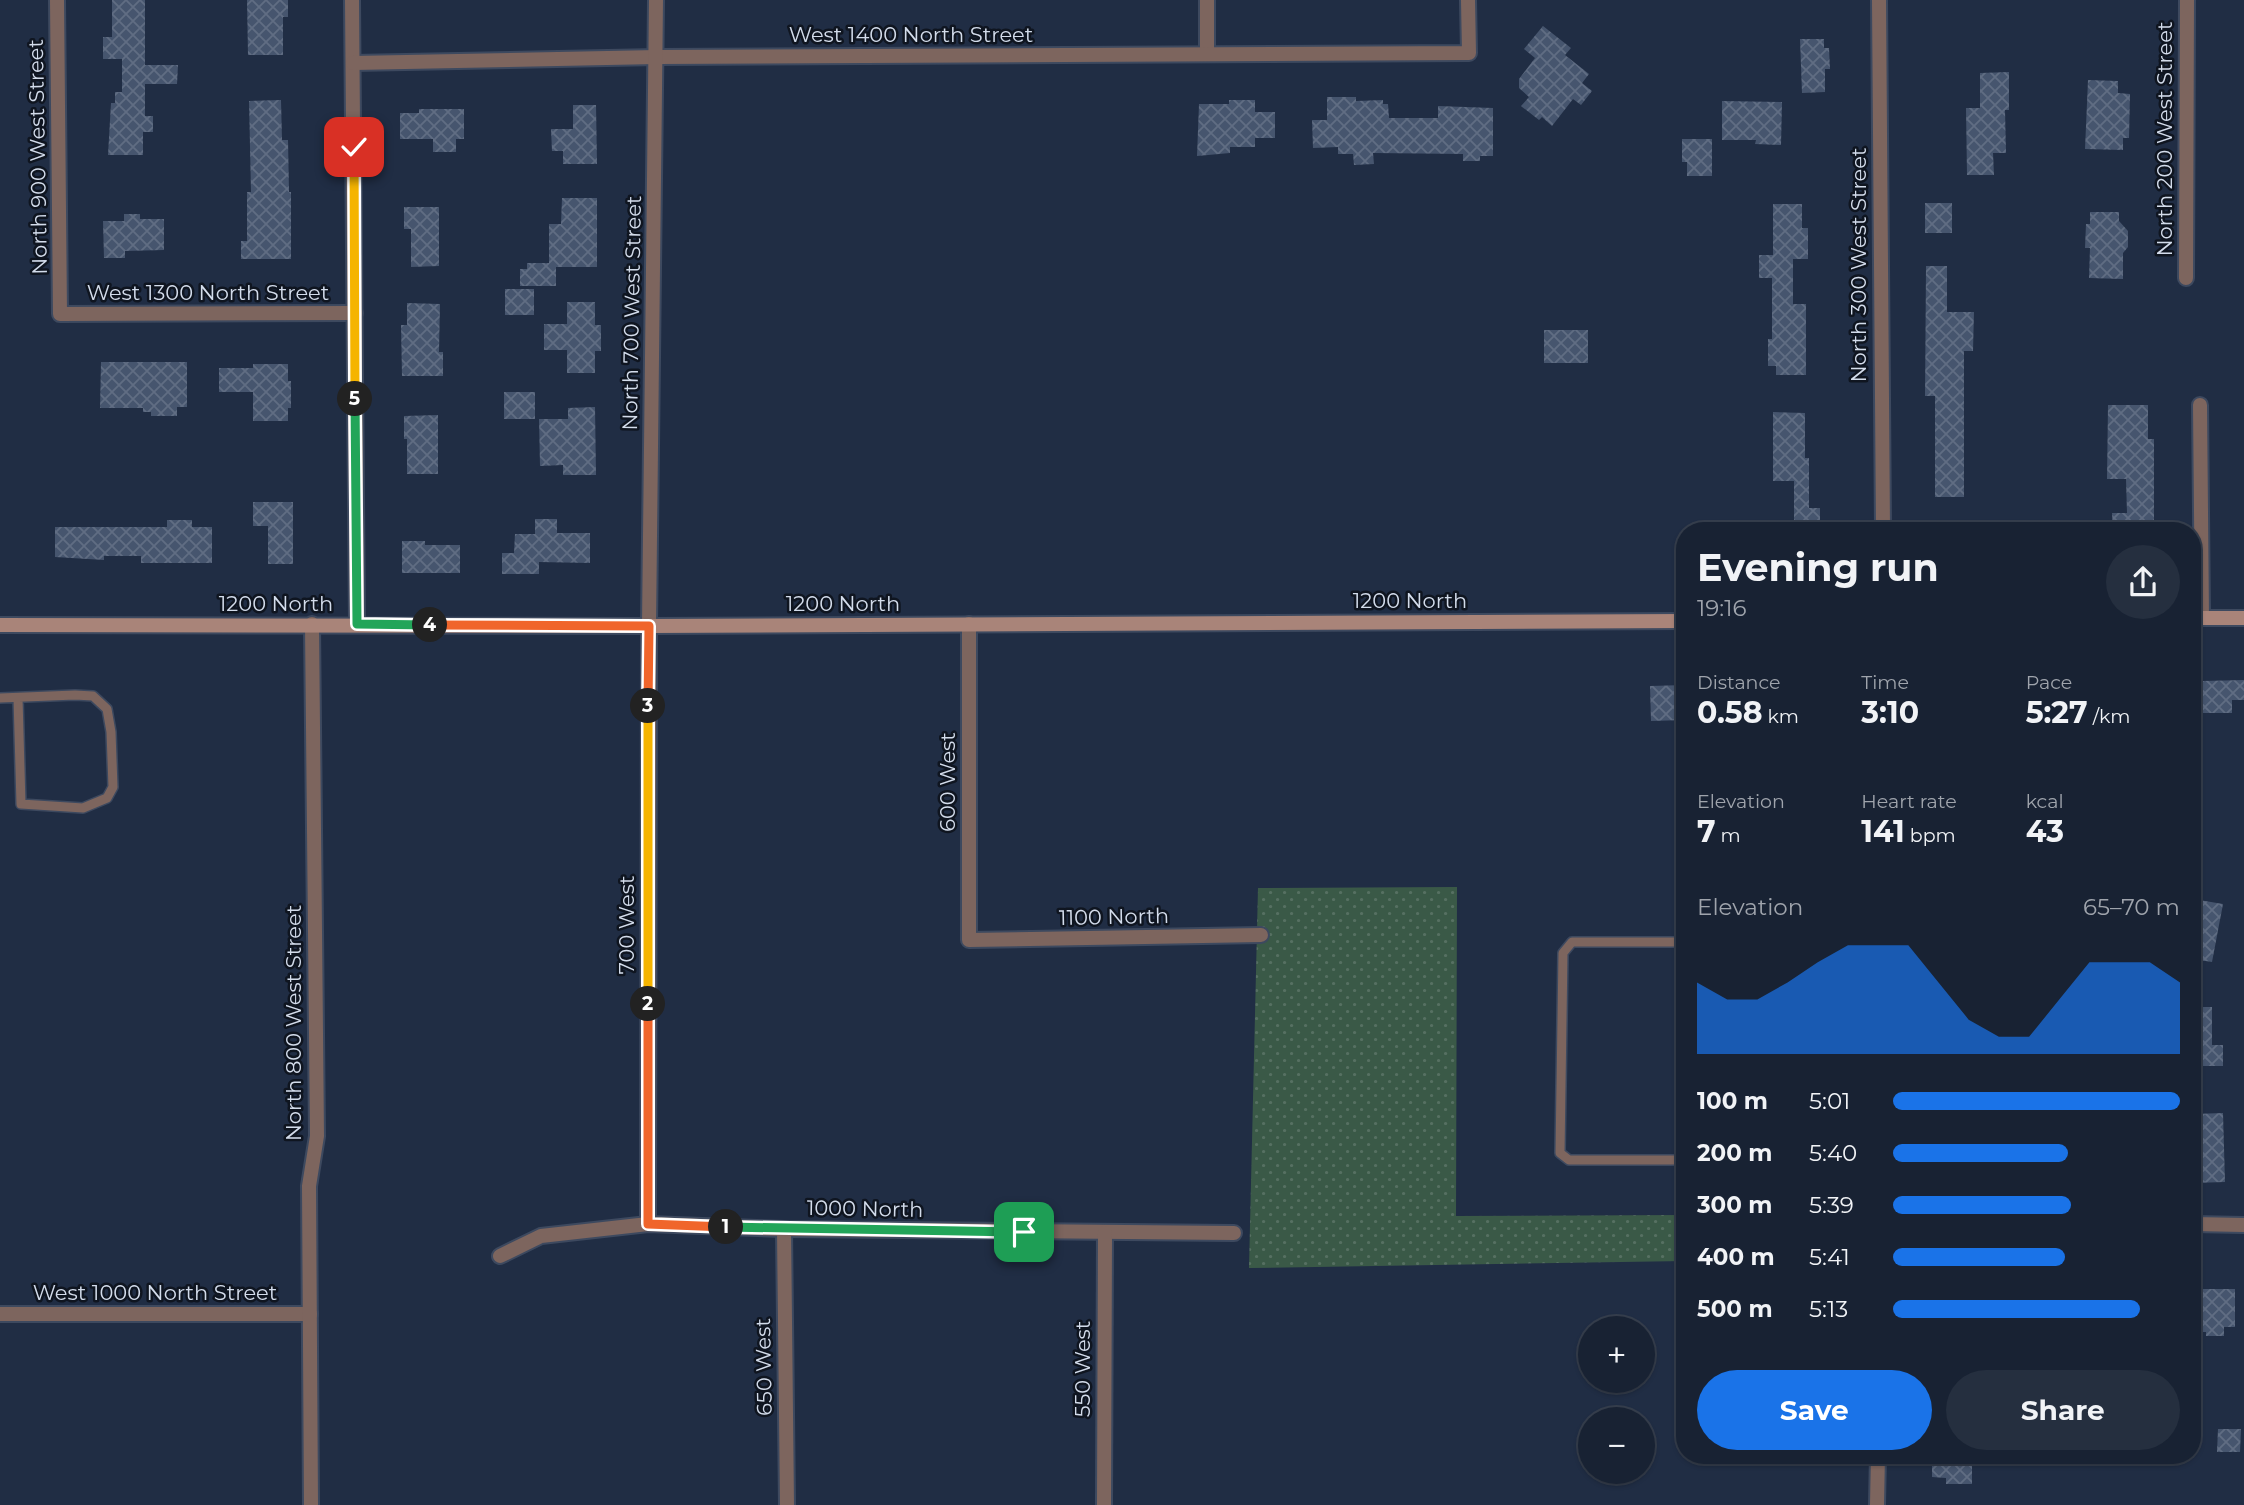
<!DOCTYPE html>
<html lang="en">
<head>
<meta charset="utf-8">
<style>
  body { margin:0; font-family:Montserrat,sans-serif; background:#252f3f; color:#f1f3f6; height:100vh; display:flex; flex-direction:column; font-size:26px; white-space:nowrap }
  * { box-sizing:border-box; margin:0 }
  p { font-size:23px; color:#9fa4ac }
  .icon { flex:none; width:38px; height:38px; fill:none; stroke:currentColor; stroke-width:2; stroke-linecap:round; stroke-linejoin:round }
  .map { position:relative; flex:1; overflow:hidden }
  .sheet { position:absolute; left:1676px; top:522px; width:525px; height:942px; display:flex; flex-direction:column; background:#182233; border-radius:28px; box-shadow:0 2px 5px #0004,0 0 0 2px #363f4e }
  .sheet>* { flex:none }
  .fabs { position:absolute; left:1578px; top:1316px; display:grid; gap:14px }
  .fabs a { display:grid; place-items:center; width:77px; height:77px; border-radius:50%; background:#182233; box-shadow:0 2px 5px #0004,0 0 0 2px #363f4e; font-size:35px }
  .pin { position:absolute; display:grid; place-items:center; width:60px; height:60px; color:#fff; margin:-30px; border-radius:14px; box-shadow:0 4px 10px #0006 }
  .km { position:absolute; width:35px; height:35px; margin:-18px; border-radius:50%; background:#222; color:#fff; font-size:19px; line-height:35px; text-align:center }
  .round { display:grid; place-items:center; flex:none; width:74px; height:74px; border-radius:37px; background:#252f3f }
  .headline { display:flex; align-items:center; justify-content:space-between; height:119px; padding:0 21px }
  h1 { font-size:38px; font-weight:700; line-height:52px }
  .figures { display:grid; grid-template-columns:repeat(3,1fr); gap:10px; height:119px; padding:7px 21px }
  .figures div { display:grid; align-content:center }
  .figures b { font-size:30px; font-weight:700 }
  .figures small { font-size:19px; font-weight:400 }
  .figures p { font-size:19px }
  .chart { height:196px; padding:14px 21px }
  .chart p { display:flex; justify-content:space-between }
  .chart svg { width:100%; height:126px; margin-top:7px; fill:#1a73e8; opacity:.7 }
  .primary-button { display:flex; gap:14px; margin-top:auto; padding:14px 21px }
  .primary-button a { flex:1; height:80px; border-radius:42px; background:#1a73e8; color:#fff; font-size:28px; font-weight:700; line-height:80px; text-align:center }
  .primary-button a+a { background:#252f3f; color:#f1f3f6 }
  ul { padding:0 21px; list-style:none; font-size:23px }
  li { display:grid; grid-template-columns:112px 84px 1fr; align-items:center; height:52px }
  li i { height:18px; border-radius:9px; background:#1a73e8 }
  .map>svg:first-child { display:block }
  .grass { fill:url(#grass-dots) }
  .building { fill:url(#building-cross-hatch) }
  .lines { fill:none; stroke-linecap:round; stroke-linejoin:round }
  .lane-casing { stroke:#3d495f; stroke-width:12 }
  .street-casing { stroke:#3d495f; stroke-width:18 }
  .secondary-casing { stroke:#3d495f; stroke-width:18 }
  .lane { stroke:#7d655e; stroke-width:9 }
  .street { stroke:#7d655e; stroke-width:14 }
  .secondary { stroke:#a98479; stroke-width:14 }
  .split-1-casing { stroke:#fff; stroke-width:14 }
  .split-2-casing { stroke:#fff; stroke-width:14 }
  .split-3-casing { stroke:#fff; stroke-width:14 }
  .split-4-casing { stroke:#fff; stroke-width:14 }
  .split-5-casing { stroke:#fff; stroke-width:14 }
  .split-6-casing { stroke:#fff; stroke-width:14 }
  .split-1 { stroke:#22a559; stroke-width:9 }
  .split-2 { stroke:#f0652b; stroke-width:9 }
  .split-3 { stroke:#f5b400; stroke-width:9 }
  .split-4 { stroke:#f0652b; stroke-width:9 }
  .split-5 { stroke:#22a559; stroke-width:9 }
  .split-6 { stroke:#f5b400; stroke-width:9 }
  .labels { text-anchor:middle; stroke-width:5; stroke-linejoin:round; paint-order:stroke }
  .street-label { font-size:21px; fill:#d3dceb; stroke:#0f1520 }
</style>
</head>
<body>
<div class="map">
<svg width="2244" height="1505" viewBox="0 0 2244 1505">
  <defs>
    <pattern id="grass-dots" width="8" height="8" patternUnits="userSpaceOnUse" patternTransform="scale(1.75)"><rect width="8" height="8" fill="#3a5947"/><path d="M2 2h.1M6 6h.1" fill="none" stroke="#567062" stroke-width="1.8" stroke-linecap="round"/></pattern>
    <pattern id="building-cross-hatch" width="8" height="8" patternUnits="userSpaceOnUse" patternTransform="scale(1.75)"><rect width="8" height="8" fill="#46556e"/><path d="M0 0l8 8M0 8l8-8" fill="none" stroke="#606d83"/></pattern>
  </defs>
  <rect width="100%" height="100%" fill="#202d44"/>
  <polygon class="grass" points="1457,887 1456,1216 1685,1215 1685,1261 1249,1268 1258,888"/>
  <g class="building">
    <polygon points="112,0 145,0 145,65 178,65 177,84 145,84 145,116 153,116 153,132 143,132 143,155 108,155 111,103 115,103 115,92 122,92 122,59 103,59 103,37 112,37"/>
    <polygon points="247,0 288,0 288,17 283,17 283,55 248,55"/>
    <polygon points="1543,26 1571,48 1565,55 1589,74 1582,83 1592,91 1581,105 1573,99 1552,126 1542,117 1539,120 1521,106 1529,97 1519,88 1519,79 1535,58 1524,49"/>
    <polygon points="1800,39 1824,39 1824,48 1829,48 1830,69 1825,69 1825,92 1802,93"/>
    <polygon points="2009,72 2009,110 2005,110 2006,153 1993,153 1994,175 1967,175 1966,108 1980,108 1980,73"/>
    <polygon points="2088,80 2118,81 2118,93 2130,94 2129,138 2123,138 2123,150 2085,149"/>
    <polygon points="1327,97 1356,97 1356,101 1383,100 1383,104 1388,104 1389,118 1438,118 1438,106 1493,108 1493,156 1480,156 1480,161 1463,161 1463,154 1373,153 1374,164 1354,165 1353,154 1338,154 1338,147 1313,148 1312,120 1327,120"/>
    <polygon points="281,100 282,140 288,140 289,192 291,192 291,259 241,259 241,241 247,241 247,192 251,192 249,101"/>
    <polygon points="1229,100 1255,100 1255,112 1275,112 1275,138 1255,138 1255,147 1230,147 1230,153 1197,156 1199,104 1229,104"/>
    <polygon points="1722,101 1782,102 1781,145 1755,144 1756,140 1722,140"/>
    <polygon points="573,105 596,105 597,164 563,164 563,151 552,151 551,129 573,129"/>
    <polygon points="419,109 464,109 464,139 456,139 456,152 433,152 433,139 400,139 400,113 419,113"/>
    <polygon points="1682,139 1712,139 1712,176 1687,176 1687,162 1682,162"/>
    <polygon points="562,198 597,198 597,267 556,267 556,286 520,286 520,269 527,269 527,263 549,263 549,224 561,224"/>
    <rect x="1925" y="203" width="27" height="30"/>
    <polygon points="1773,204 1802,204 1802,228 1808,228 1808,259 1793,259 1793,304 1806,304 1806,375 1776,375 1776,366 1768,366 1768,339 1772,339 1772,278 1759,278 1759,255 1773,255"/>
    <polygon points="404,207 439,207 439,266 411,267 411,229 404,229"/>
    <polygon points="2090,212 2119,212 2119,221 2128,231 2128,247 2123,253 2123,279 2089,278 2090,248 2085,248 2086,224 2090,224"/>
    <polygon points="124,214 140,214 140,219 164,219 164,250 125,251 125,258 104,258 103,221 124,221"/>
    <polygon points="1926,266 1947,266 1947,312 1974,312 1973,351 1964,351 1964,497 1935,497 1935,396 1925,396"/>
    <rect x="505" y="289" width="29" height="26"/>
    <polygon points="567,302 595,302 595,325 601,325 601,351 595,351 595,373 567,373 567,350 544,350 544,324 567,324"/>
    <polygon points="407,303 440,304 439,352 443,352 443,376 402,376 401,325 407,325"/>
    <rect x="1544" y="330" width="44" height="33"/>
    <polygon points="101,362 187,362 187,407 177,407 177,416 151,416 151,412 143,412 143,408 100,408"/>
    <polygon points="253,364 288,364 288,381 291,381 291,408 288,408 288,421 253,421 253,392 219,392 219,368 253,368"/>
    <rect x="504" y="392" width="31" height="27"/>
    <polygon points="2108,405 2148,405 2148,439 2154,439 2154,530 2113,530 2112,513 2127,513 2126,479 2107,479"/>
    <polygon points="595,407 596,475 563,475 563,465 540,466 539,419 568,419 568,408"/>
    <polygon points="1773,412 1805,413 1805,458 1809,458 1809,508 1820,508 1820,530 1794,530 1794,481 1773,481"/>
    <polygon points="438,415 438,474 407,474 407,439 404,439 404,416"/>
    <polygon points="253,502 293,502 293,564 268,564 268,526 253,526"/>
    <polygon points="535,519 557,519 557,533 590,533 590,563 539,562 539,574 502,574 502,553 514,553 515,534 535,534"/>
    <polygon points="167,520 192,520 192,527 212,527 212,563 141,563 141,556 104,556 104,560 55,557 55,527 167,527"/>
    <polygon points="402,541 425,541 425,545 460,545 460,573 402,573"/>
    <polygon points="2244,680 2244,700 2232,700 2232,713 2203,713 2202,681"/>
    <polygon points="1685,685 1685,720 1651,721 1650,686"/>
    <polygon points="2193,899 2223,904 2212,962 2193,959"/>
    <polygon points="2193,1007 2212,1007 2212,1045 2223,1045 2223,1066 2193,1066"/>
    <polygon points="2223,1113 2225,1182 2193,1183 2193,1114"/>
    <polygon points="2193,1289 2235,1289 2235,1327 2224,1327 2224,1336 2206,1336 2206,1332 2193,1332"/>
    <polygon points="2218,1429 2241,1429 2240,1452 2217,1452"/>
    <polygon points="1932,1454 1965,1454 1965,1465 1972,1465 1972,1484 1946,1484 1946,1478 1932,1477"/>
  </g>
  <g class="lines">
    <g class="lane-casing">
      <g id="lane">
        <polyline points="0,698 75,695 93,696 107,709 111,732 113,787 107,798 83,808 21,804 18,698"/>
        <polyline points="1685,942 1572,942 1563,953 1560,1153 1569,1160 1685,1160"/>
      </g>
    </g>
    <g class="street-casing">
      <g id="street">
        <polyline points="57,0 60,314 355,313"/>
        <polyline points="352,0 357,624"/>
        <polyline points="1207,0 1207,54"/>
        <polyline points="1879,0 1883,530"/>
        <polyline points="353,63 657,57 1469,53 1468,0"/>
        <polyline points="2186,278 2187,0"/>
        <polyline points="2200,405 2202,618"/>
        <polyline points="969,624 969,940 1261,935"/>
        <polyline points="648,1224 649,626 656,0"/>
        <polyline points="2193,1224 2244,1225"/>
        <polyline points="784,1229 787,1505"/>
        <polyline points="500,1256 541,1236 648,1224 784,1229 1234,1233"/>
        <polyline points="0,1314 310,1314"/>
        <polyline points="311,1505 309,1186 317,1136 312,624"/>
        <polyline points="1104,1505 1105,1233"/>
        <polyline points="1877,1505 1878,1454"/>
      </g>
    </g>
    <g class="secondary-casing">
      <g id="secondary">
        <polyline points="2193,618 2244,618"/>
        <polyline points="0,625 649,626 1685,621"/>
      </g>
    </g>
    <use href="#lane" class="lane"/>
    <use href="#street" class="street"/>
    <use href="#secondary" class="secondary"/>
  </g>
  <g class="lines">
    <g class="split-1-casing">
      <polyline id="split-1" points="726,1227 1024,1232"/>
    </g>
    <g class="split-2-casing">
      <polyline id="split-2" points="648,1004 648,1224 726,1227"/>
    </g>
    <g class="split-3-casing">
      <polyline id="split-3" points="648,1004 648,706"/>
    </g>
    <g class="split-4-casing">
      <polyline id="split-4" points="430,625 649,626 648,706"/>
    </g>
    <g class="split-5-casing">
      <polyline id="split-5" points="355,399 357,624 430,625"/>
    </g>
    <g class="split-6-casing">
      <polyline id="split-6" points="354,147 355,399"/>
    </g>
    <use href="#split-1" class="split-1"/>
    <use href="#split-2" class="split-2"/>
    <use href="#split-3" class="split-3"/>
    <use href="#split-4" class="split-4"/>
    <use href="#split-5" class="split-5"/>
    <use href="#split-6" class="split-6"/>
  </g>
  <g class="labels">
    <g class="street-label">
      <text x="911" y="42">West 1400 North Street</text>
      <text transform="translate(2165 139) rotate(-90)" y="7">North 200 West Street</text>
      <text transform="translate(38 157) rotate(-91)" y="7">North 900 West Street</text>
      <text transform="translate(1859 265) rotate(-90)" y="7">North 300 West Street</text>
      <text x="208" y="300">West 1300 North Street</text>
      <text transform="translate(632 313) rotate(-89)" y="7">North 700 West Street</text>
      <text x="1410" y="608">1200 North</text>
      <text x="276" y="611">1200 North</text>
      <text x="843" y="611">1200 North</text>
      <text transform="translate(948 782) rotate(-90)" y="7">600 West</text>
      <text transform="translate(1114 917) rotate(-1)" y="7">1100 North</text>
      <text transform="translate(627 925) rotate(-90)" y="7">700 West</text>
      <text transform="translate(294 1023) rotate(-90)" y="7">North 800 West Street</text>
      <text transform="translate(865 1209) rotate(1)" y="7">1000 North</text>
      <text x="155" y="1300">West 1000 North Street</text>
      <text transform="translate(764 1367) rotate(-91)" y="7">650 West</text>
      <text transform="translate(1083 1369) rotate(-90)" y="7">550 West</text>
    </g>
  </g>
</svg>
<div class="fabs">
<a>+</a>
<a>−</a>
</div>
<div class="pin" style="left:1024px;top:1232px;background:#1e9e55"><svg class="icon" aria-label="arrive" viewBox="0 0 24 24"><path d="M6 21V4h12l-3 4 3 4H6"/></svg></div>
<div class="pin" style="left:354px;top:147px;background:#d93025"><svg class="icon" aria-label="check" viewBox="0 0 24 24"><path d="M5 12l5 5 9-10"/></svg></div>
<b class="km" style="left:726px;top:1227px">1</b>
<b class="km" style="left:648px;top:1004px">2</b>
<b class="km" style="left:648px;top:706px">3</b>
<b class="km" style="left:430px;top:625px">4</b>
<b class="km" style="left:355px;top:399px">5</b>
<section class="sheet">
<div class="headline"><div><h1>Evening run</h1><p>19:16</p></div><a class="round"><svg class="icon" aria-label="share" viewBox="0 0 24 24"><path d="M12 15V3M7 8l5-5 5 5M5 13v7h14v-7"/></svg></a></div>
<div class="figures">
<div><p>Distance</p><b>0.58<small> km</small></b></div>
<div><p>Time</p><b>3:10</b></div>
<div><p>Pace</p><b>5:27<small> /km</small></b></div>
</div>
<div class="figures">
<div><p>Elevation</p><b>7<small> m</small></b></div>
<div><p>Heart rate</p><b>141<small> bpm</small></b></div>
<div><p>kcal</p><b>43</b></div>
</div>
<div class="chart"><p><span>Elevation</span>65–70 m</p>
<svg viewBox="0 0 160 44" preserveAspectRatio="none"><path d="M0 44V19L10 25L20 25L30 19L40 12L50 6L60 6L70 6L80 19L90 32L100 38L110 38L120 25L130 12L140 12L150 12L160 19V44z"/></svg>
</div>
<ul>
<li><b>100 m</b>5:01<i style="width:100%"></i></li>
<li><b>200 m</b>5:40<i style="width:61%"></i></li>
<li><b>300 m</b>5:39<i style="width:62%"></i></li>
<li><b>400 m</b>5:41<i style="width:60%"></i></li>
<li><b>500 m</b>5:13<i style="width:86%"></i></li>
</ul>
<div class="primary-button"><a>Save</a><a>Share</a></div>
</section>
</div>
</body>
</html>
